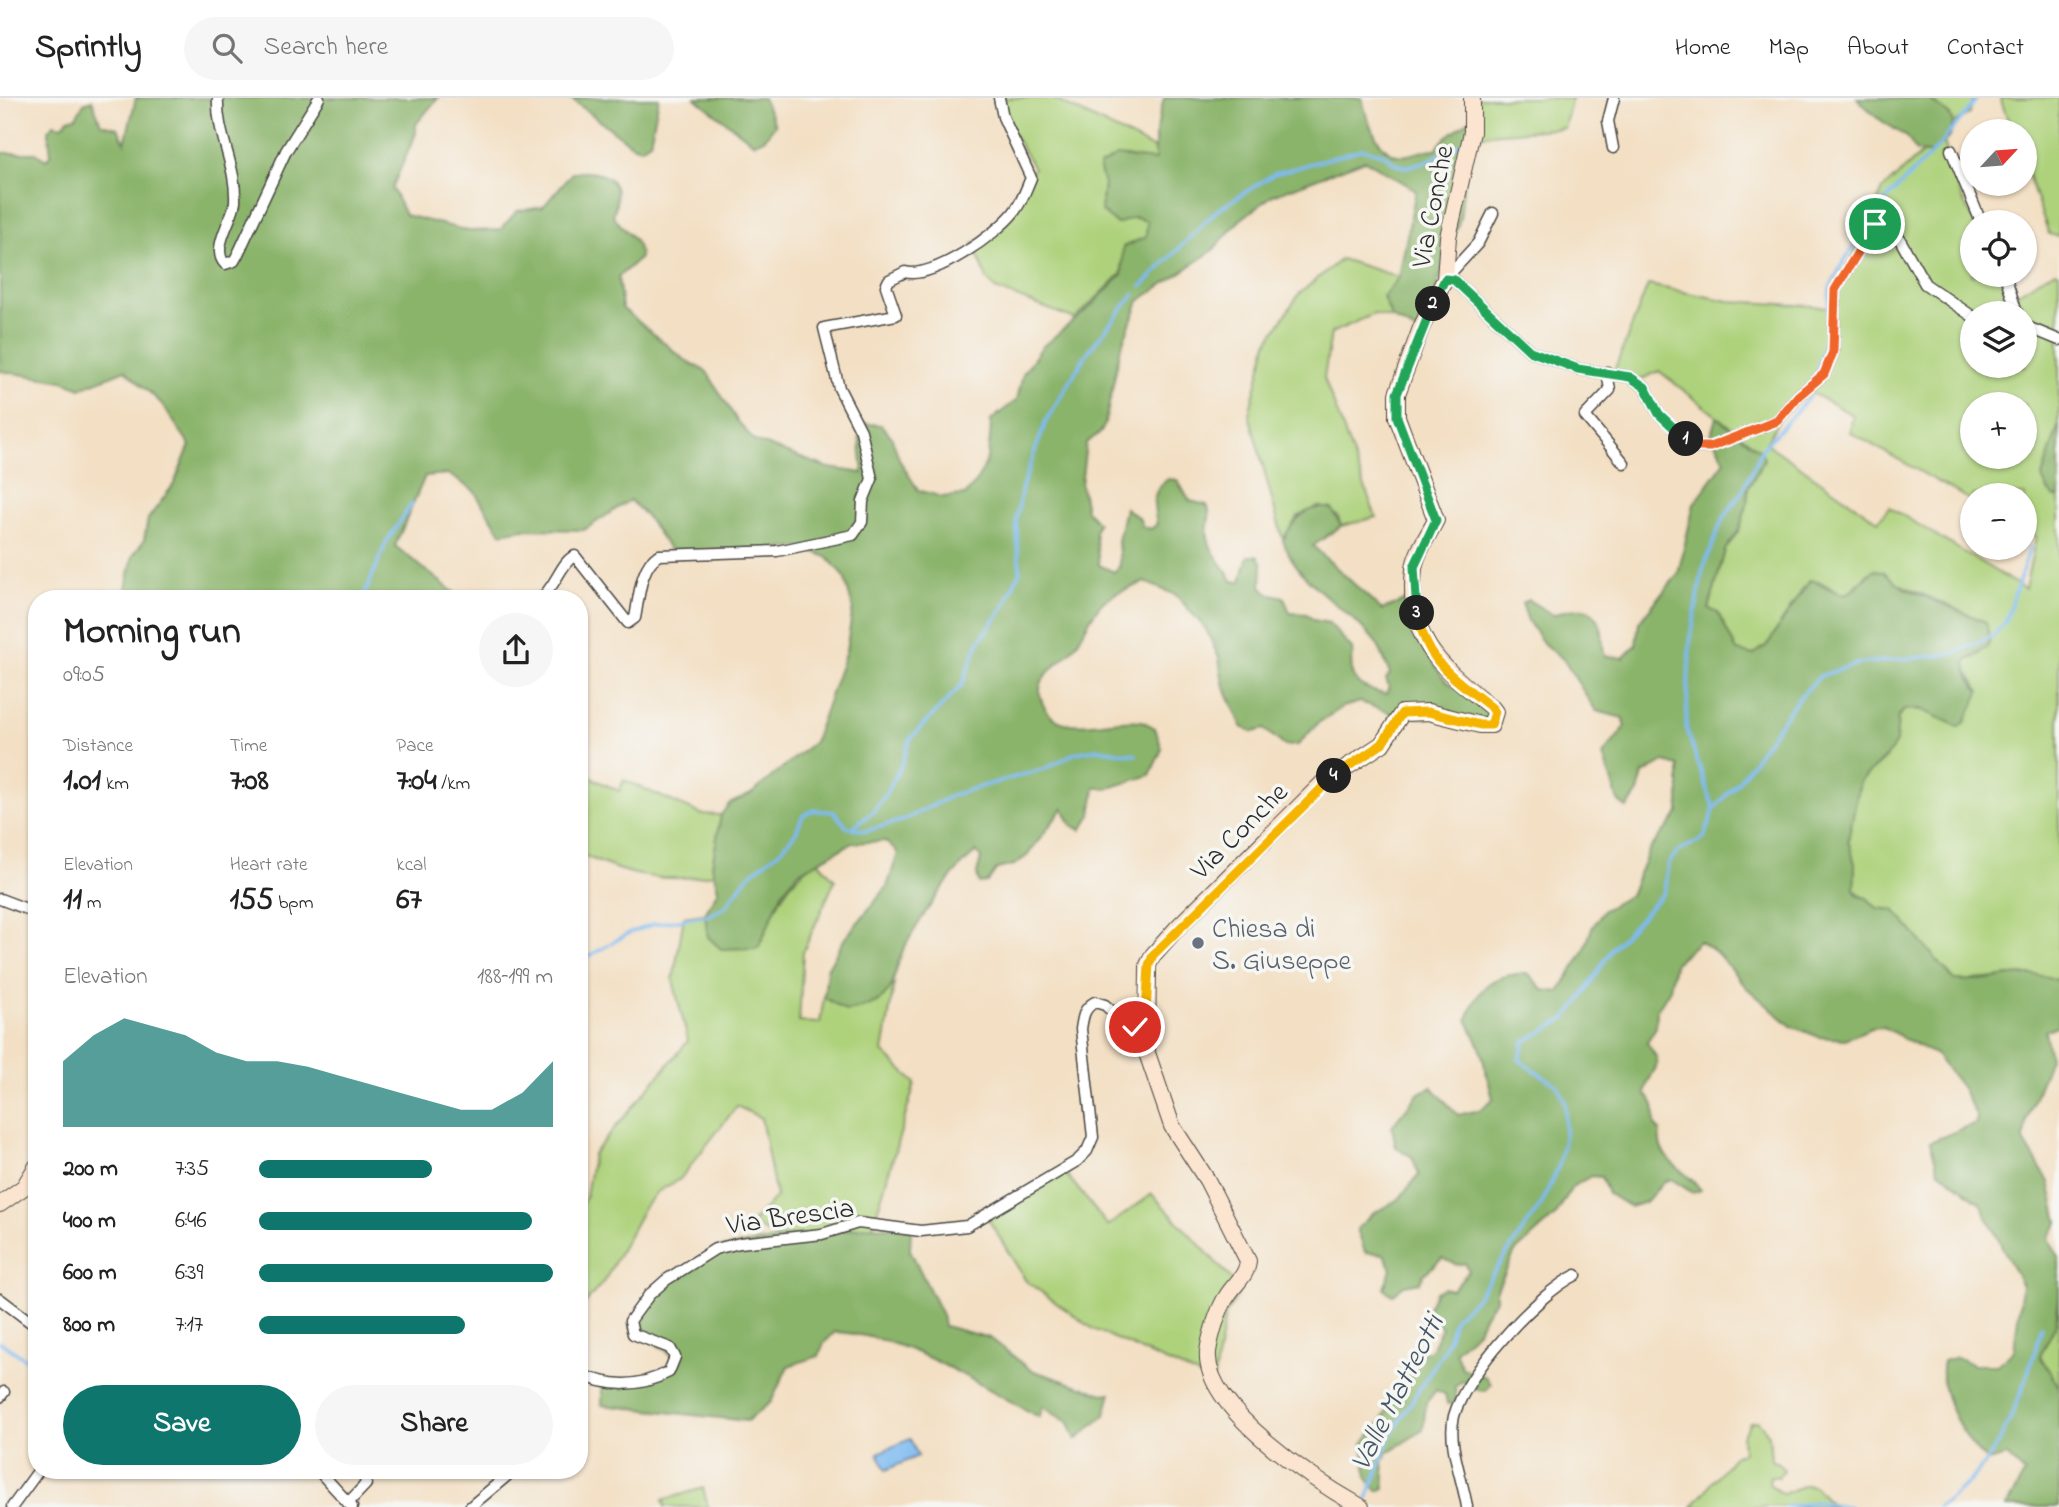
<!DOCTYPE html>
<html lang="en">
<head>
<meta charset="utf-8">
<style>
  body { margin:0; font-family:"Indie Flower",sans-serif; background:#f6f6f6; color:#222; height:100vh; display:flex; flex-direction:column; font-size:26px; white-space:nowrap }
  * { box-sizing:border-box; margin:0 }
  p { font-size:23px; color:#767676 }
  .icon { flex:none; width:38px; height:38px; fill:none; stroke:currentColor; stroke-width:2; stroke-linecap:round; stroke-linejoin:round }
  .map { position:relative; flex:1; overflow:hidden }
  .details { position:absolute; left:28px; top:492px; width:560px; height:889px; display:flex; flex-direction:column; background:#fff; border-radius:28px; box-shadow:0 2px 5px #0004 }
  .details>* { flex:none }
  .needle { width:46px; rotate:64deg }
  .tools { position:absolute; left:1960px; top:21px; display:grid; gap:14px }
  .tools a { display:grid; place-items:center; width:77px; height:77px; border-radius:50%; background:#fff; box-shadow:0 2px 5px #0004; font-size:35px }
  .pin { position:absolute; display:grid; place-items:center; width:60px; height:60px; color:#fff; margin:-30px; border:4px solid #fff; border-radius:50%; box-shadow:0 2px 7px #0007 }
  .km { position:absolute; width:35px; height:35px; margin:-18px; border-radius:50%; background:#222; color:#fff; font-size:19px; line-height:35px; text-align:center }
  .round { display:grid; place-items:center; flex:none; width:74px; height:74px; border-radius:37px; background:#f6f6f6 }
  .overview { display:flex; align-items:center; justify-content:space-between; height:119px; padding:0 35px }
  h1 { font-size:38px; font-weight:800; line-height:52px }
  .figures { display:grid; grid-template-columns:repeat(3,1fr); gap:10px; height:119px; padding:7px 35px }
  .figures div { display:grid; align-content:center }
  .figures b { font-size:30px; font-weight:800 }
  .figures small { font-size:19px; font-weight:400 }
  .figures p { font-size:19px }
  .chart { height:196px; padding:14px 35px }
  .chart p { display:flex; justify-content:space-between }
  .chart svg { width:100%; height:126px; margin-top:7px; fill:#0f766e; opacity:.7 }
  .primary-button { display:flex; gap:14px; margin-top:auto; padding:14px 35px }
  .primary-button a { flex:1; height:80px; border-radius:42px; background:#0f766e; color:#fff; font-size:28px; font-weight:800; line-height:80px; text-align:center }
  .primary-button a+a { background:#f6f6f6; color:#222 }
  ul { padding:0 35px; list-style:none; font-size:23px }
  li { display:grid; grid-template-columns:112px 84px 1fr; align-items:center; height:52px }
  li i { height:18px; border-radius:9px; background:#0f766e }
  header { display:flex; align-items:center; gap:42px; box-sizing:border-box; height:98px; padding:0 35px; background:#fff; border-bottom:2px solid #e0e0e0 }
  header strong { font-size:33px }
  nav { display:flex; gap:38px; margin-inline-start:auto; font-size:24px }
  .search { width:490px; height:63px; background:#f6f6f6; display:flex; align-items:center; gap:18px; box-sizing:border-box; padding:0 24px; border-radius:38px; color:#767676; font-size:26px }
  .map>svg:first-child { display:block }
  .green { fill:#aed27b; stroke:#6c7e53; stroke-width:2; fill-rule:evenodd }
  .forest { fill:#8ab46b; stroke:#5a704b; stroke-width:2 }
  .water { fill:#7fbbf1; stroke:#55738e; stroke-width:2 }
  .lines { fill:none; stroke-linecap:round; stroke-linejoin:round }
  .stream { stroke:#7fbbf1; stroke-width:3.5 }
  .street-casing { stroke:#494642; stroke-width:13 }
  .secondary-casing { stroke:#494642; stroke-width:18 }
  .street { stroke:#fff; stroke-width:10 }
  .secondary { stroke:#fce5d0; stroke-width:16 }
  .split-1-casing { stroke:#fff; stroke-width:14 }
  .split-2-casing { stroke:#fff; stroke-width:14 }
  .split-3-casing { stroke:#fff; stroke-width:14 }
  .split-4-casing { stroke:#fff; stroke-width:14 }
  .split-5-casing { stroke:#fff; stroke-width:14 }
  .split-1 { stroke:#f0652b; stroke-width:9 }
  .split-2 { stroke:#22a559; stroke-width:9 }
  .split-3 { stroke:#22a559; stroke-width:9 }
  .split-4 { stroke:#f5b400; stroke-width:9 }
  .split-5 { stroke:#f5b400; stroke-width:9 }
  .worship-dot { fill:#6b7280; stroke:#f6f6f2; stroke-width:2.5 }
  .labels { text-anchor:middle; stroke-width:7; stroke-linejoin:round; paint-order:stroke }
  .street-label { font-size:28px; fill:#2b2b2b; stroke:#f6f6f2 }
  .worship-label { font-size:28px; fill:#5b616d; stroke:#f6f6f2; text-anchor:start }
  .water-label { font-size:30px; font-style:italic; fill:#445666; stroke:#f6f6f2 }
</style>
</head>
<body>
<header>
<strong>Sprintly</strong>
<div class="search"><svg class="icon" aria-label="search" viewBox="0 0 24 24"><circle cx="10" cy="10" r="6"/><path d="M15 15l6 6"/></svg>Search here</div>
<nav><a>Home</a><a>Map</a><a>About</a><a>Contact</a></nav>
</header>
<div class="map">
<svg width="2059" height="1409" viewBox="0 0 2059 1409">
  <rect width="100%" height="100%" fill="#f6f6f2"/>
  <filter id="ink" filterUnits="userSpaceOnUse"><feTurbulence type="fractalNoise" baseFrequency=".0143" numOctaves="2"/><feDisplacementMap in="SourceGraphic" scale="14" xChannelSelector="R" yChannelSelector="G"/><feConvolveMatrix kernelMatrix="1 2 1 2 8 2 1 2 1" color-interpolation-filters="sRGB"/></filter>
  <filter id="wash" filterUnits="userSpaceOnUse"><feTurbulence type="fractalNoise" baseFrequency=".00686" numOctaves="4" result="noise"/><feDisplacementMap in="SourceGraphic" scale="28" xChannelSelector="R" yChannelSelector="G"/><feGaussianBlur stdDeviation="1.57" result="paint"/><feColorMatrix in="noise" values="0 0 0 0 0 0 0 0 0 0 0 0 0 0 0 0 0 1.4 0 .05"/><feComposite in="paint" operator="in"/></filter>
  <g filter="url(#wash)">
    <rect width="100%" height="100%" fill="#f3dfc3"/>
    <g class="green">
      <polygon points="999,0 1052,0 1155,51 1155,62 1129,59 1104,86 1101,113 1148,123 1146,139 1123,149 1122,175 1075,221 995,191 987,181 973,145 989,139 1034,70 1001,16"/>
      <polygon points="1472,0 1572,0 1564,30 1490,36 1471,42"/>
      <polygon points="1928,0 1974,0 1969,16 1953,25 1950,18"/>
      <polygon points="2000,0 2059,0 2059,139 2049,136 2025,68 2025,33 2012,33"/>
      <path d="M1944 44 1960 96 1974 124 1972 177H2000L2015 196C2031 190 2040 177 2056 173L2059 175V326L2042 379 2059 400V883C2027 868 1989 886 1954 882L1894 812 1877 810 1854 791 1855 766 1848 742 1860 683 1886 660 1896 644 1898 619 1904 612C1926 606 1944 627 1965 624 1969 612 1982 597 1975 585 1970 576 1965 575 1965 564L1980 555 1986 524 1897 485 1867 476 1850 495 1842 496 1819 483 1804 489 1767 547 1753 557 1737 553 1718 515 1709 511 1725 452 1739 432 1747 407 1748 390 1764 361 1761 353 1659 273 1638 283 1614 273 1648 187 1729 203 1831 209 1883 91 1922 55H1932ZM1972 215H2025V268H1972ZM1805 291 1853 317 1850 334 1972 403V397H2025V433L2036 439 2025 491 1889 409 1878 423 1766 345 1782 316ZM1972 306H2025V359H1972Z"/>
      <polygon points="1341,161 1399,179 1383,199 1392,220 1374,216 1331,235 1324,280 1376,419 1341,428 1338,418 1320,408 1298,418 1283,442 1249,316 1267,245 1299,196"/>
      <path d="M579 674 619 693 624 682 701 716 721 717 712 768 714 776C662 786 627 778 579 755Z"/>
      <path d="M818 763 835 782 803 854 799 924 820 925 824 899 846 913C869 909 879 902 894 886L883 954 915 985 873 1128 774 1140 752 1124 776 1099 761 1020 737 1008 680 1081 657 1094 644 1109 605 1182 579 1212V1110L586 1099 593 1056 688 943 673 882 684 819 705 816 708 839 762 843C775 809 786 782 818 763Z"/>
      <polygon points="1062,1071 1108,1128 1152,1096 1241,1191 1225,1218 1213,1284 1093,1231 1026,1183 981,1109 1013,1099"/>
      <polygon points="2059,1200 2059,1289 2058,1289 2040,1258 2055,1228"/>
      <polygon points="1758,1323 1769,1337 1771,1362 1779,1365 1784,1372 1778,1379 1770,1378 1769,1386 1783,1396 1805,1387 1814,1388 1833,1409 1692,1409 1735,1357 1743,1355 1742,1339 1750,1324"/>
      <polygon points="703,1390 708,1409 665,1409 663,1402"/>
    </g>
    <g class="forest">
      <path d="M136 0H438L416 26V35L392 90 405 117 469 133 500 132 517 113 543 109 572 75C605 70 625 82 613 117 623 134 640 139 640 160L618 179 622 210 685 262 707 274 736 321 754 343 829 370 863 375 858 325 881 327 891 338 900 363 918 392 942 399 965 397C988 372 990 355 991 322L1017 302 1023 276 1042 249 1090 209 1122 176 1123 149 1146 139 1147 123 1135 119 1117 126 1101 113 1104 86 1099 68 1117 58 1155 62V39L1164 0H1362C1366 20 1380 64 1408 57 1419 55 1425 51 1436 51L1445 40 1471 21 1460 120 1421 236 1392 220 1383 199 1399 179 1416 92 1365 62 1273 97 1240 122 1212 153 1139 203 1120 252 1105 326 1101 334 1086 345 1081 387 1086 412 1098 425 1095 433 1099 467 1114 474 1120 468 1118 443 1125 410 1139 420 1143 429 1151 431 1157 426C1153 407 1150 394 1168 381L1177 382 1190 403 1207 407C1213 419 1205 427 1208 440 1211 457 1225 467 1232 483H1241L1248 458H1257L1262 465 1261 489 1267 495 1284 499 1290 515 1307 516 1313 522 1329 525 1352 551C1354 560 1350 567 1352 575 1353 587 1376 595 1386 596L1389 589 1386 581 1390 576C1386 566 1382 554 1377 546 1350 510 1297 487 1283 442 1294 421 1308 405 1332 411L1341 428 1313 448 1382 512 1416 498C1421 524 1425 556 1442 578 1457 598 1482 590 1496 622L1402 619 1360 604 1343 609 1318 625 1298 647 1285 648 1264 631 1253 634 1242 629 1223 585 1219 560 1206 531 1176 497 1145 484C1132 490 1111 495 1102 505 1087 520 1082 545 1066 558 1053 570 1035 581 1041 601 1054 645 1109 618 1141 623 1145 624 1151 628 1155 630L1162 651 1150 677 1109 690H1095L1091 717 1081 732 1071 727 1063 710 1027 758 1014 767 997 771 987 784 979 785 977 776 981 760 976 754C950 775 925 814 908 843 886 880 905 904 846 913L824 899 827 871 845 840 887 789 898 755 885 743 852 745 799 774 782 795 758 850 721 851 708 839 705 816 718 792 712 768 721 717 729 706 751 696 814 644 846 553 853 510 844 478 827 459 802 449 674 458 646 418 630 402 584 432 523 431 501 435 474 393 448 376 425 378 395 448 461 500H124L133 458 144 442 148 421 174 386 190 347 161 305 125 272 81 290 63 283 0 273V55H36L46 62 51 56 48 32 54 26 63 28 68 21 76 19 84 5 92 2 101 26 118 30 125 45Z"/>
      <polygon points="570,0 659,0 650,44 641,50 632,47"/>
      <polygon points="695,0 763,0 775,27 764,41 754,45"/>
      <polygon points="1857,0 1928,0 1950,18 1953,25 1950,39 1932,55 1916,53 1907,39 1876,19"/>
      <path d="M1716 319 1761 353 1764 361 1748 390 1747 407 1739 432 1725 452 1709 511 1718 515 1737 553 1753 557 1767 547 1810 482C1824 484 1841 503 1853 492 1861 485 1865 477 1875 472L1883 473 1904 490 1986 524 1990 541 1987 549 1965 564 1969 580 1980 593 1965 624 1959 629 1920 611 1904 612 1898 619 1896 644 1891 653 1860 683 1848 742 1855 766 1854 791 1858 798 1867 800 1877 810 1894 812 1954 882C1989 886 2027 868 2059 883V927L2045 933 2050 960 2026 1023 2024 1043 2049 1084 2058 1124 2049 1140 2059 1161V1200L2055 1228 2040 1258 2059 1289V1409H2006L2025 1375 2007 1358 1988 1363C1965 1347 1936 1292 1943 1263L1957 1259 1973 1267H1997L2014 1252 2022 1188 1980 1105 1938 1072 1930 1044 1976 1025 1977 1019 1962 990 1936 957 1883 929 1871 930 1845 941 1819 939 1791 928 1747 890 1718 856 1699 843 1674 866 1670 891 1657 912 1656 929 1647 944C1649 949 1654 954 1656 959 1661 971 1644 982 1645 997 1658 1005 1654 1013 1655 1027L1660 1033C1655 1063 1686 1071 1701 1092L1693 1095 1671 1081 1663 1084 1646 1104 1630 1109 1608 1095 1601 1079 1591 1078 1572 1089 1556 1117 1515 1154 1496 1193V1202C1481 1217 1485 1223 1475 1235 1470 1243 1460 1245 1455 1254L1462 1270 1486 1279 1491 1286 1486 1293 1477 1292 1462 1283 1455 1288 1456 1305 1447 1306 1445 1296 1436 1292 1426 1305 1423 1332 1387 1355 1383 1363 1385 1390 1377 1393 1367 1379 1363 1345 1380 1326 1396 1294 1408 1283 1415 1259 1431 1252 1442 1229 1429 1217 1428 1209 1436 1194 1444 1190 1452 1192 1469 1173 1465 1165 1457 1167 1442 1160 1423 1177 1420 1184 1404 1187 1392 1197 1384 1190 1391 1171 1384 1156 1365 1154 1357 1131 1372 1116 1399 1101 1419 1077 1412 1059 1396 1049 1392 1028 1419 995 1432 989 1458 1017 1480 1012 1493 1001 1480 949 1467 921C1480 887 1491 877 1528 875L1543 892 1559 894 1584 853 1592 830 1604 812 1630 797 1649 752 1679 715V668L1664 664 1643 676 1638 694 1627 710 1618 703 1603 657 1626 628 1623 620 1596 613 1563 561 1544 546 1528 523 1522 505 1528 502 1553 517C1574 509 1597 503 1602 535 1603 543 1602 550 1605 558L1623 560 1636 547 1639 524 1678 476 1694 406 1725 363 1711 337Z"/>
      <path d="M2059 326V400C2048 398 2046 388 2042 379Z"/>
      <path d="M873 1128 911 1131 910 1152 942 1217 944 1228 990 1240 1031 1272 1103 1296 1111 1295 1105 1317 1076 1342 1069 1325 1043 1309 1039 1319C975 1285 908 1238 835 1234L824 1245 819 1258 788 1268 771 1304 747 1323 602 1307V1285L655 1281 675 1259 631 1229 649 1197 715 1151Z"/>
    </g>
    <polygon class="water" points="910,1341 918,1358 886,1372 878,1355"/>
    <g class="lines">
      <g class="stream">
        <polyline points="1142,188 1216,113 1274,76 1362,51 1384,56 1394,65 1405,69 1427,63 1462,45"/>
        <polyline points="1815,279 1826,237 1830,190 1841,168 1879,109 1940,47 1978,0"/>
        <polyline points="363,500 387,443 412,406"/>
        <polyline points="1714,711 1686,630 1690,545 1703,471 1722,423 1744,390 1762,351 1810,298"/>
        <polyline points="854,728 872,715 884,699 902,666 910,641 962,587 978,545 1004,509 1020,473 1016,422 1022,389 1046,323 1087,255 1134,196"/>
        <polyline points="579,864 629,835 654,826 710,817 725,809 748,778 783,750 796,734 803,717 814,712 834,714 847,729 866,733 904,722 955,696 1047,670 1075,655 1098,651 1136,657"/>
        <polyline points="0,1244 37,1269"/>
        <polyline points="1367,1401 1392,1335 1445,1250 1455,1219 1474,1203 1542,1105 1559,1067 1565,1037 1565,1004 1558,988 1519,962 1525,943 1565,921 1579,904 1612,851 1664,794 1668,766 1677,754 1704,740 1714,711 1739,683 1797,602 1820,578 1857,566 1952,556 1993,538 2006,523 2030,449"/>
        <polyline points="1785,1409 1816,1404 1851,1409"/>
        <path d="M1938 1409C2000 1372 2023 1294 2042 1229"/>
      </g>
    </g>
  </g>
  <g filter="url(#ink)">
    <g class="lines">
      <g class="street-casing">
        <g id="street">
          <path d="M218 0C216 36 237 68 235 104 233 121 210 151 225 166L234 163 238 156 286 53 319 0"/>
          <polyline points="1613,50 1608,23 1614,0"/>
          <polyline points="1951,52 1981,124"/>
          <polyline points="2005,177 2017,215"/>
          <polyline points="1445,181 1454,182 1530,253 1578,271 1630,279 1645,289 1659,316 1694,349 1710,349 1777,323 1798,298 1824,276 1833,254 1835,192 1875,126 1887,125 1899,140 1925,186 1972,218"/>
          <polyline points="1445,181 1478,145 1493,115"/>
          <polyline points="2025,228 2059,242"/>
          <polyline points="1607,274 1610,292 1585,318 1624,365"/>
          <path d="M541 500C555 490 562 462 575 458L628 525 635 520C639 501 640 467 659 457L777 453 853 437 862 424 863 403 872 381 861 333 839 290 824 230 896 217 886 188 889 182 905 174C932 182 997 136 1014 114 1022 104 1026 91 1031 80L1003 19 999 0"/>
          <polyline points="0,801 37,815"/>
          <polyline points="0,1201 37,1229"/>
          <path d="M579 1276C611 1289 638 1290 669 1274L675 1259 670 1250 633 1236 630 1223 649 1197 666 1182 715 1151 740 1145 822 1136 858 1125 921 1133 967 1128 1077 1063 1087 1053 1093 1039 1081 931C1083 918 1084 910 1095 904L1105 907 1129 929 1145 930"/>
          <polyline points="0,1299 4,1294"/>
          <polyline points="318,1372 352,1409"/>
          <polyline points="348,1405 366,1386 363,1372"/>
          <polyline points="12,1409 39,1372"/>
          <polyline points="470,1409 514,1372"/>
          <path d="M1467 1409C1463 1382 1447 1345 1454 1318 1466 1275 1537 1196 1576 1177"/>
        </g>
      </g>
      <g class="secondary-casing">
        <g id="secondary">
          <polyline points="0,1106 24,1089 37,1068"/>
          <path d="M1361 1409C1318 1385 1203 1311 1208 1254 1210 1239 1218 1211 1227 1198 1235 1185 1247 1178 1248 1163L1207 1082 1172 1028 1147 955 1148 867 1153 857 1177 830 1324 684 1382 646 1402 615 1428 614 1480 627H1491L1495 614 1492 610C1442 569 1406 544 1414 471 1415 456 1429 436 1436 422L1397 319V296L1421 230 1445 181 1448 139 1472 34V0"/>
        </g>
      </g>
      <use href="#street" class="street"/>
      <use href="#secondary" class="secondary"/>
    </g>
  </g>
  <g class="lines" filter="url(#ink)">
    <g class="split-1-casing">
      <polyline id="split-1" points="1686,341 1694,349 1710,349 1777,323 1798,298 1824,276 1833,254 1835,192 1875,126"/>
    </g>
    <g class="split-2-casing">
      <polyline id="split-2" points="1433,206 1445,181 1454,182 1530,253 1578,271 1630,279 1645,289 1659,316 1686,341"/>
    </g>
    <g class="split-3-casing">
      <polyline id="split-3" points="1417,515 1414,469 1436,422 1397,319 1397,296 1433,206"/>
    </g>
    <g class="split-4-casing">
      <path id="split-4" d="M1334 678 1382 646 1402 615 1428 614 1480 627H1491L1495 614 1492 610C1454 579 1427 567 1417 515"/>
    </g>
    <g class="split-5-casing">
      <polyline id="split-5" points="1135,929 1145,930 1149,867 1153,857 1334,678"/>
    </g>
    <use href="#split-1" class="split-1"/>
    <use href="#split-2" class="split-2"/>
    <use href="#split-3" class="split-3"/>
    <use href="#split-4" class="split-4"/>
    <use href="#split-5" class="split-5"/>
  </g>
  <circle class="worship-dot" cx="1198" cy="845" r="7"/>
  <g class="labels">
    <g class="street-label">
      <text transform="translate(1431 108) rotate(-79)" y="10">Via Conche</text>
      <text transform="translate(1238 732) rotate(-45)" y="10">Via Conche</text>
      <text transform="translate(790 1117) rotate(-8)" y="10">Via Brescia</text>
    </g>
    <g class="worship-label">
      <text x="1212" y="839">Chiesa di<tspan x="1212" dy="32">S. Giuseppe</tspan></text>
    </g>
    <g class="water-label">
      <text transform="translate(1396 1294) rotate(-63)" y="10">Valle Matteotti</text>
    </g>
  </g>
</svg>
<div class="tools">
<a><svg class="needle" viewBox="-14 -14 28 28"><path d="M0-13l5 13h-10z" fill="#e53935"/><path d="M0 13l5-13h-10z" fill="#767676"/></svg></a>
<a><svg class="icon" aria-label="locate" viewBox="0 0 24 24"><circle cx="12" cy="12" r="6"/><path d="M12 2v4M12 18v4M2 12h4M18 12h4"/></svg></a>
<a><svg class="icon" aria-label="layers" viewBox="0 0 24 24"><path d="M12 4l9 5-9 5-9-5zM3 14l9 5 9-5"/></svg></a>
<a>+</a>
<a>−</a>
</div>
<div class="pin" style="left:1875px;top:126px;background:#1e9e55"><svg class="icon" aria-label="arrive" viewBox="0 0 24 24"><path d="M6 21V4h12l-3 4 3 4H6"/></svg></div>
<div class="pin" style="left:1135px;top:929px;background:#d93025"><svg class="icon" aria-label="check" viewBox="0 0 24 24"><path d="M5 12l5 5 9-10"/></svg></div>
<b class="km" style="left:1686px;top:341px">1</b>
<b class="km" style="left:1433px;top:206px">2</b>
<b class="km" style="left:1417px;top:515px">3</b>
<b class="km" style="left:1334px;top:678px">4</b>
<section class="details">
<div class="overview"><div><h1>Morning run</h1><p>09:05</p></div><a class="round"><svg class="icon" aria-label="share" viewBox="0 0 24 24"><path d="M12 15V3M7 8l5-5 5 5M5 13v7h14v-7"/></svg></a></div>
<div class="figures">
<div><p>Distance</p><b>1.01<small> km</small></b></div>
<div><p>Time</p><b>7:08</b></div>
<div><p>Pace</p><b>7:04<small> /km</small></b></div>
</div>
<div class="figures">
<div><p>Elevation</p><b>11<small> m</small></b></div>
<div><p>Heart rate</p><b>155<small> bpm</small></b></div>
<div><p>kcal</p><b>67</b></div>
</div>
<div class="chart"><p><span>Elevation</span>188–199 m</p>
<svg viewBox="0 0 160 44" preserveAspectRatio="none"><path d="M0 44V21L10 12L20 6L30 9L40 12L50 18L60 21L70 21L80 23L90 26L100 29L110 32L120 35L130 38L140 38L150 32L160 21V44z"/></svg>
</div>
<ul>
<li><b>200 m</b>7:35<i style="width:59%"></i></li>
<li><b>400 m</b>6:46<i style="width:93%"></i></li>
<li><b>600 m</b>6:39<i style="width:100%"></i></li>
<li><b>800 m</b>7:17<i style="width:70%"></i></li>
</ul>
<div class="primary-button"><a>Save</a><a>Share</a></div>
</section>
</div>
</body>
</html>
